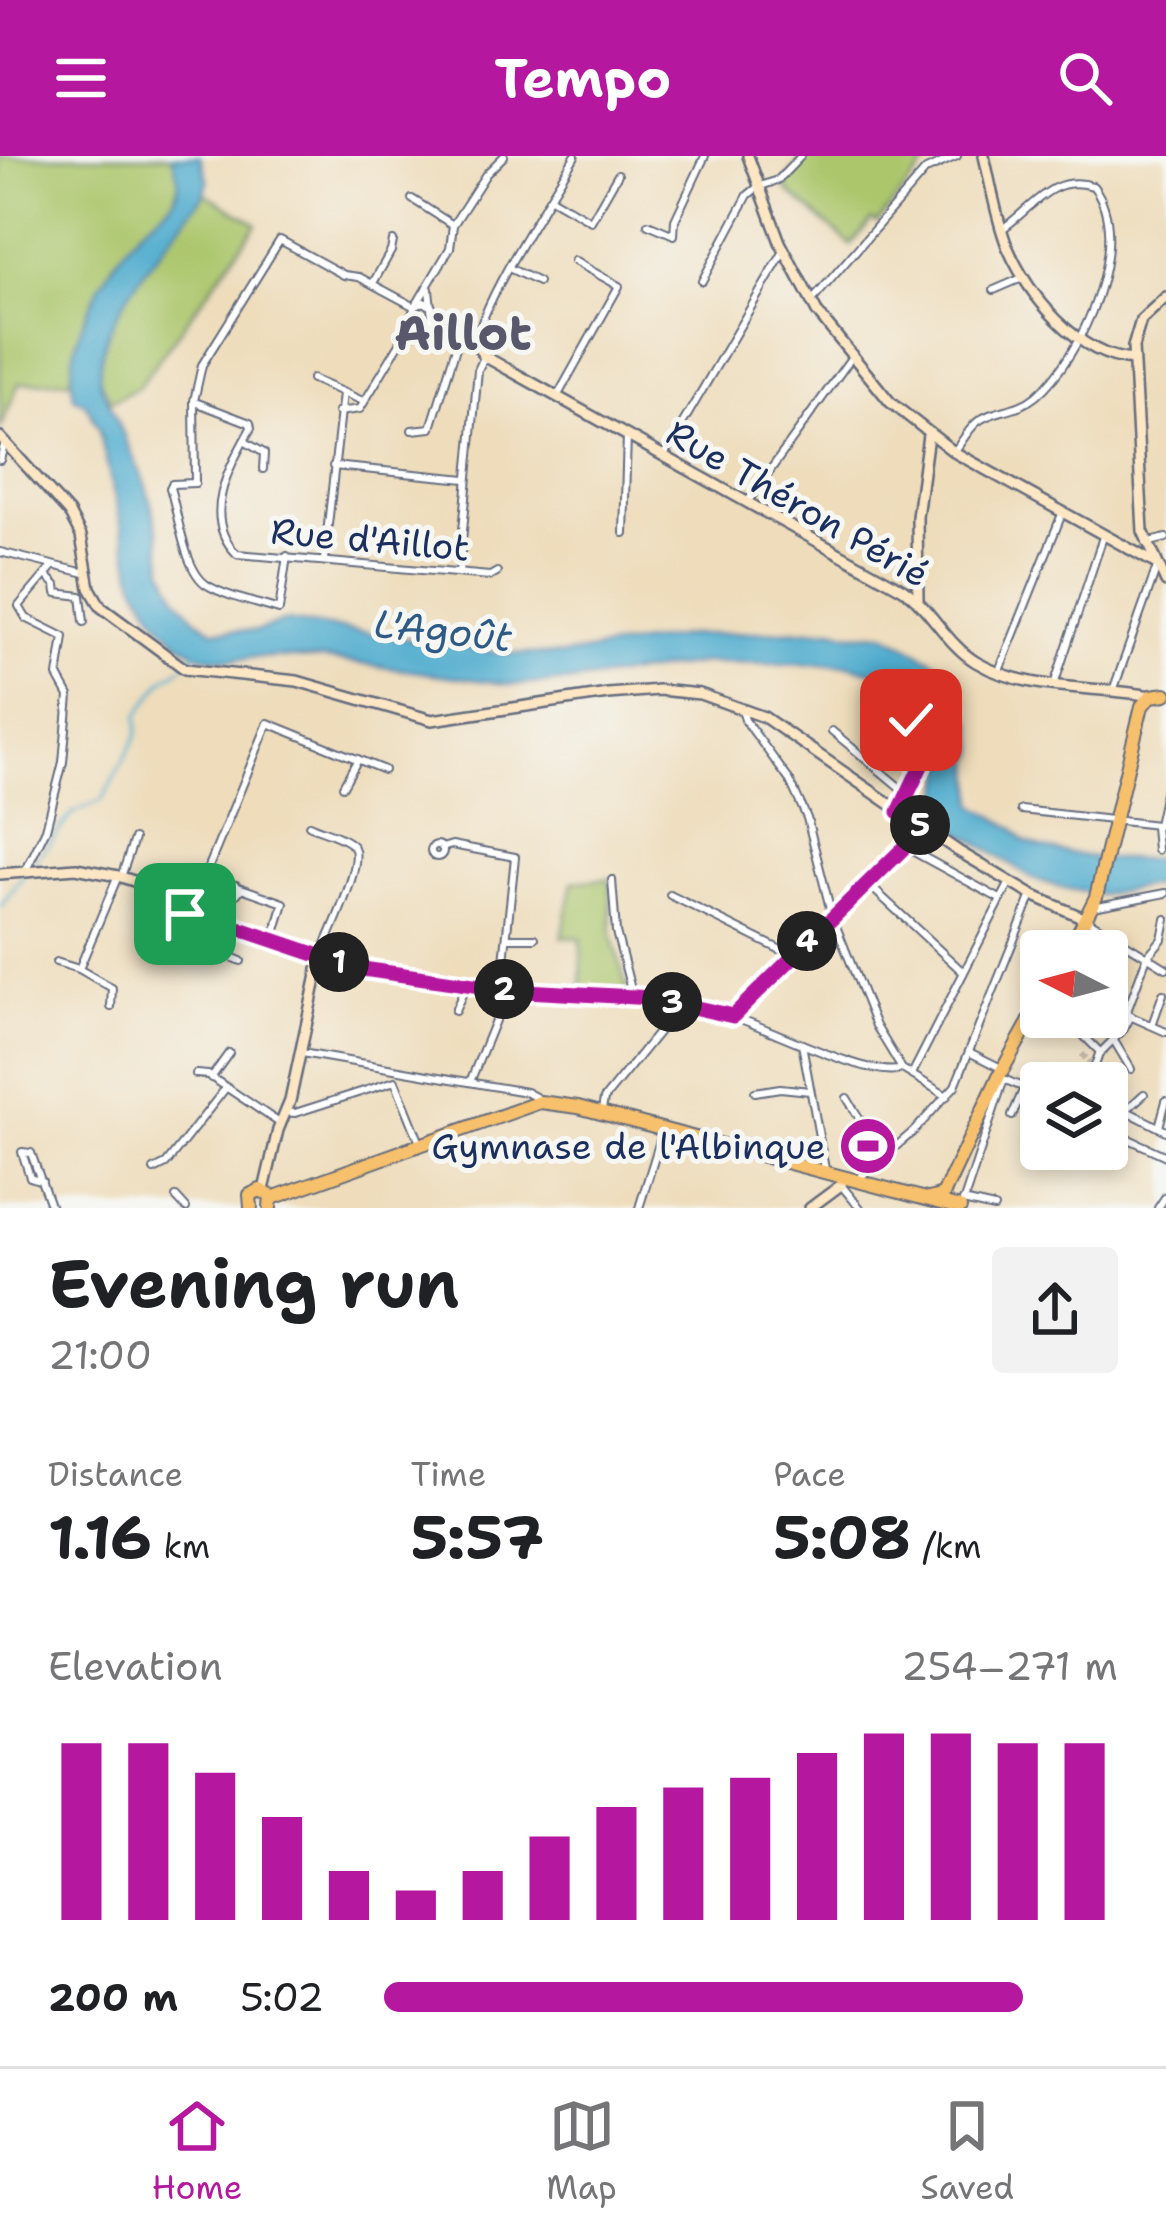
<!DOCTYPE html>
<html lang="en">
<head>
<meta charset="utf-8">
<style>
  body { margin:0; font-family:"Shantell Sans",sans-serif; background:#f2f2f2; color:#202124; height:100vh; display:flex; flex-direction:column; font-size:45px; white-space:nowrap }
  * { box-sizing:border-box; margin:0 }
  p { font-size:39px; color:#757577 }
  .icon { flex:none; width:66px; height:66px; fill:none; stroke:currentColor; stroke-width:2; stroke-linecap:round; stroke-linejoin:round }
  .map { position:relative; height:1052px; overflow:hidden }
  .sheet { display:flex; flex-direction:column; background:#fff; flex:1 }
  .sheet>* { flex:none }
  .needle { width:78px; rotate:276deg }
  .controls { position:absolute; left:1020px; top:774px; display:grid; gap:24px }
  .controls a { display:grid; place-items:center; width:108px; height:108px; border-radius:12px; background:#fff; box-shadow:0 6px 18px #0003; font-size:60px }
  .pin { position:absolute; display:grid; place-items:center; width:102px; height:102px; color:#fff; margin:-51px; border-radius:24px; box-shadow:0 6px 18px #0006 }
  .km { position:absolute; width:60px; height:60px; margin:-30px; border-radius:50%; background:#222; color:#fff; font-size:33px; line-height:60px; text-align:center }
  .round { display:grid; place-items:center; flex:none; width:126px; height:126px; border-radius:12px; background:#f2f2f2 }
  .overview { display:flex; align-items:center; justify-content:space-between; height:204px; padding:0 48px }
  h1 { font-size:66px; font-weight:700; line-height:90px }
  .stats { display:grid; grid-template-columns:repeat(3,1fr); gap:18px; height:204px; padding:12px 48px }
  .stats div { display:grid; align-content:center }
  .stats b { font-size:60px; font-weight:700 }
  .stats small { font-size:33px; font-weight:400 }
  .stats p { font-size:33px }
  .chart { height:336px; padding:24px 48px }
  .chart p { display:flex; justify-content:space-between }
  .chart svg { width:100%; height:216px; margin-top:12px; stroke:#b5179e; stroke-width:6 }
  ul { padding:0 48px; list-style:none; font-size:39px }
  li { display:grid; grid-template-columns:192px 144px 1fr; align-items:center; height:90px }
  li i { height:30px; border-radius:15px; background:#b5179e }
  header { display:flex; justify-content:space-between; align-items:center; height:156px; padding:0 48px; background:#b5179e; color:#fff; font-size:54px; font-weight:700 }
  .menu { display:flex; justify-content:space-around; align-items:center; height:168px; border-top:3px solid #e0e0e0; background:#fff; font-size:33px; color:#757577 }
  .menu a { display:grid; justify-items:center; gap:6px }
  .menu .on { color:#b5179e }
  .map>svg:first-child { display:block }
  .green { fill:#acc66c; stroke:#647a65; stroke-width:3 }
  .water { fill:#50acce; stroke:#366e96; stroke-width:3 }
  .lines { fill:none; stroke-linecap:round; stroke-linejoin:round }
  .stream { stroke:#50acce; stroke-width:3 }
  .street-tunnel { stroke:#c4b9a8; stroke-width:6; stroke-dasharray:6 3; stroke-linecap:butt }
  .street-casing { stroke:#656c7e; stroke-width:10 }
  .secondary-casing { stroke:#656c7e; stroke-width:14 }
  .primary-casing { stroke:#656c7e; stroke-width:16 }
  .street { stroke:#fff; stroke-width:6 }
  .secondary { stroke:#fce6c4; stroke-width:9 }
  .primary { stroke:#f7c06c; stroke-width:12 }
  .route-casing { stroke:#fff; stroke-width:24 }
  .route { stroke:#b5179e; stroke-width:15 }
  .labels { text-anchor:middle; stroke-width:10; stroke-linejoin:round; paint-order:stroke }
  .street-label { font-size:36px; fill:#1b2f5e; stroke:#f6f6f2 }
  .poi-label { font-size:36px; fill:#1b2f5e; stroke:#f6f6f2; text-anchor:end }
  .water-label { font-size:39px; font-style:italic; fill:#2e5b85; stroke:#f6f6f2 }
  .district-label { font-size:48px; font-weight:bold; fill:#58576b; stroke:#f6f6f2 }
</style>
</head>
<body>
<header><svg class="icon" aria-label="menu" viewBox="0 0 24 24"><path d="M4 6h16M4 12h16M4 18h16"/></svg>Tempo<svg class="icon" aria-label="search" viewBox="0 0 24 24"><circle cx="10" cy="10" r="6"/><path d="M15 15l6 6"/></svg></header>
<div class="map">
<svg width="1166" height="1052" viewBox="0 0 1166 1052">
  <rect width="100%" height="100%" fill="#f6f6f2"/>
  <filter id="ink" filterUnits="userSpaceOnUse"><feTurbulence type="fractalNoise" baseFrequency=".00833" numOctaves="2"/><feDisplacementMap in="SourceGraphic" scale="24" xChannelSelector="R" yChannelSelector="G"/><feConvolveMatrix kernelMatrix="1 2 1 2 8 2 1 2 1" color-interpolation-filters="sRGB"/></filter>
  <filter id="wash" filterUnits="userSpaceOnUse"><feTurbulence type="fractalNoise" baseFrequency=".004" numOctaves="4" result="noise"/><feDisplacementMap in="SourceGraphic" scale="48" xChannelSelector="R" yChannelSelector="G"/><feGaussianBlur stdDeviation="2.7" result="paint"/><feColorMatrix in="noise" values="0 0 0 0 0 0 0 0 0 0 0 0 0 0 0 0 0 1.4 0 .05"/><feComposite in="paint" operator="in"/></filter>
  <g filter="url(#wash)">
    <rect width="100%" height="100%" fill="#eedcba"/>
    <g class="green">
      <polygon points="0,0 172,0 180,23 174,43 114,106 85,161 70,224 19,227 0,274"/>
      <polygon points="803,0 925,0 929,5 877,67 872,64 851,89 787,34 784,28"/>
      <path d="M205 37 257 68 138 232 111 245C105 234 97 224 99 211 104 151 171 84 205 37Z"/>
      <polygon points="610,723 612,779 628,836 582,835 581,782 562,781 573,726"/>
    </g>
    <path class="water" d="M172 0H200L208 25 205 37C170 86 93 162 100 226L145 327 159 376 164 413 177 441 195 462 214 474 256 475 287 465 503 497 565 499 688 479 833 473 851 478 884 477 949 513 973 569 977 595 973 606 975 649 1013 672 1024 685 1044 692 1100 703H1166V727L1101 739 1063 732 1031 722 944 665 942 635 949 587 927 543 907 525 848 509 705 507 578 525 513 529 324 503 257 501 229 504 201 500 177 485 158 465 135 426 98 271 86 248 74 241C62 186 104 115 139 75 149 64 165 57 173 44 184 29 176 15 172 0Z"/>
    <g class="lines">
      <g class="stream">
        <polyline points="30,711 73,657 102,644 138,578 138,559 164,523 179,514 199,494"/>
        <polyline points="0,751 24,719"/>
      </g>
    </g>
  </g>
  <g filter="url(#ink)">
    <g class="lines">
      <polyline class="street-tunnel" points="1082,898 1090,907"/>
      <g class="street-casing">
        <g id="street">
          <polyline points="551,42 591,65 618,18"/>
          <polyline points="412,43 453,69"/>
          <polyline points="648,68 674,79 675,64 705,0"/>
          <polyline points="511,113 538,126"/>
          <polyline points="702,125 748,39 758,31 778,24 801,0"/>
          <polyline points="373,127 391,95 393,85"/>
          <polyline points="994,134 1022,122"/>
          <polyline points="811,146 926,14 957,0"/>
          <path d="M421 165 476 188C481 146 551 41 575 0"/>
          <polyline points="404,183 424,172 432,161 429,133"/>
          <polyline points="312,223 363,245"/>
          <polyline points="558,239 619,130 574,105"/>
          <path d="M195 246 250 267 251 272C231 308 199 361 237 398L490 420 497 416"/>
          <polyline points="338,256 360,253 400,187 415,151 424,146 432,151"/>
          <polyline points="412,274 431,272 458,185"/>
          <polyline points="244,285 264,297 263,313"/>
          <path d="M954 296C961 287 968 274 977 266 993 253 1017 256 1036 240 1082 201 1135 83 1093 30 1051 17 1033 52 1002 73"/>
          <polyline points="664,299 784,95"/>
          <polyline points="0,304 5,286"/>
          <polyline points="333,310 466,323"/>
          <polyline points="748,345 851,202"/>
          <polyline points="624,377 627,279"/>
          <polyline points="1146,387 1166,382"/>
          <polyline points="0,396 85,417"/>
          <path d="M287 400 279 454C257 447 227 441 207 429 184 415 178 356 170 332L172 328 195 327 194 245 202 209 280 84 344 119 359 121 415 151 450 92 453 69 486 18 504 0"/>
          <polyline points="324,404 343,237"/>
          <polyline points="459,417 478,214 484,201"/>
          <polyline points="46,419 56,429 57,437 81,440 84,466"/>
          <polyline points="999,515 1062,358"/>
          <polyline points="1054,529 1103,381"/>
          <polyline points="1113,535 1157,411"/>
          <polyline points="742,553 745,564 790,625 807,662 832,760 876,870 902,913"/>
          <polyline points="832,575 909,639"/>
          <polyline points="343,630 358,603"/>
          <polyline points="1021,654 1166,670"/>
          <polyline points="899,656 930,591 925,577 893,547 903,544 921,553 932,567"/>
          <path d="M309 669C321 675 344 680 353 690 366 704 328 781 321 800 381 819 449 829 511 834 585 840 657 838 729 859 766 870 870 924 902 913L947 940"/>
          <polyline points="1158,669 1166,632"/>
          <polyline points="1155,670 1157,694"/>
          <circle cx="437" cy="695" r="6"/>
          <polyline points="905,691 1000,743"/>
          <polyline points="442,692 452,689 515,701 501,833"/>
          <polyline points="25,716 46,673 63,606 69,540 58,520 64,481 26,462 19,450 52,411"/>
          <polyline points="121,721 134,683"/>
          <polyline points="612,724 616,776 633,841"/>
          <polyline points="867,727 963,816"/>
          <polygon points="236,729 241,733 237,738 232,733"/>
          <polyline points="241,732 284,747 273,784"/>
          <polyline points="670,739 793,800"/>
          <polyline points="1093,751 1166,737"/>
          <polyline points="198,752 210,708 268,567 384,614"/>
          <polyline points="183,760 195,750"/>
          <polyline points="1086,763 1166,812"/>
          <polyline points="508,782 535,782"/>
          <polyline points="205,790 241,805"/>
          <polyline points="203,805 198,800 220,766"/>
          <polyline points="56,806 79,813"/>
          <polyline points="1107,850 1166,876"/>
          <polyline points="111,851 112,832 79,813 118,720"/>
          <polyline points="455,855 467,827"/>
          <polyline points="1126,858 1147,801 1162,783 1166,763"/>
          <polyline points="734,859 924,672"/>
          <polyline points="1090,861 1077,873 1100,896"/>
          <polyline points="1152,869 1163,838"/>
          <polyline points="1113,883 1131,913"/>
          <polyline points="802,888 825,1013"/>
          <polyline points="969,896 1003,913"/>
          <polyline points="302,897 526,936 539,943"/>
          <polyline points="196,918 208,919 281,968"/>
          <polyline points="912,918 1010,726"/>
          <polyline points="211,922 229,897"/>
          <polyline points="1006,924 1041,939"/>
          <polyline points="470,926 507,835"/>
          <polyline points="1066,927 1067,925"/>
          <polyline points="1089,927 1099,898 1124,873 1131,860"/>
          <polyline points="755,936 780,932 810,935"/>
          <polyline points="847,942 883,1001"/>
          <polyline points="1107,945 1166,975"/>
          <polyline points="602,954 604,943 682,847"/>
          <polyline points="1125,955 1144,938"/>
          <polyline points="286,956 295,957 395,925 420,987"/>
          <polyline points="1012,960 1024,932 1049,918 1063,924"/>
          <polyline points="1159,971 1166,945"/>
          <polyline points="1107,973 1166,1000"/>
          <polyline points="154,1014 166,1008 225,933"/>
          <polyline points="42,1025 30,1021 22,996 31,997 51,1052"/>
          <polyline points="856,1025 915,974 955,930 1032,739"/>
          <polyline points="841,1029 860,1052"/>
          <polyline points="176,1041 186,1052"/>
          <polyline points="964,1044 1004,923"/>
          <polyline points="963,1045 994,1052"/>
          <polyline points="639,1052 663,975"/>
          <polyline points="1158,1052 1166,1040"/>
        </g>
      </g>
      <g class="secondary-casing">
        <g id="secondary">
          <polyline points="748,0 780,86 817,156 890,246 954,296 1155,407"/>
          <path d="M984 0C991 29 996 62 1007 90 1028 139 1077 200 1133 204"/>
          <polyline points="1166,141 1141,164 1133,191 1143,375 1166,426"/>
          <path d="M476 188 484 200 903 433C931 452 947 489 976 506 1028 537 1095 529 1151 540"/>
          <polyline points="0,281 69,357 81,380 90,432 101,451 185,513 297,525 432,564 608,538 659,534 700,538 764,561 958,695 1032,739 1086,763"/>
          <polyline points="918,443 917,361 928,279"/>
          <polyline points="0,718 76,712 118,720 162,734 220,766 321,800 290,945 278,974 264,1034"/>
          <polyline points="810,1052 841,1029 843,1022"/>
        </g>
      </g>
      <g class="primary-casing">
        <g id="primary">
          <polyline points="1069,795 1096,741 1142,550 1151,540 1166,538"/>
          <polyline points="272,1042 540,946 578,951 960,1052"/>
          <polyline points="929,1043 943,1039 999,920 1041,845"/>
          <polyline points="251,1052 250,1039 260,1034 271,1040 270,1052"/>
        </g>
      </g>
      <use href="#street" class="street"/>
      <use href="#secondary" class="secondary"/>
      <use href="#primary" class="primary"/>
    </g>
  </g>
  <g class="lines" filter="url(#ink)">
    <g class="route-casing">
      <polyline id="route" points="185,758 194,750 220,766 356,812 508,834 652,842 733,860 924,672 899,656 930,591 925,577 911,564"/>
    </g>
    <use href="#route" class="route"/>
  </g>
  <defs>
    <g id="stadium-disc" transform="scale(3)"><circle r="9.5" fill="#b5179e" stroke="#f6f6f2"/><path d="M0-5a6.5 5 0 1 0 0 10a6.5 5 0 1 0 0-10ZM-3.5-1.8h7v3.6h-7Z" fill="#fff"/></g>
  </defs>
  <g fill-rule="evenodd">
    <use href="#stadium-disc" x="868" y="990"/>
  </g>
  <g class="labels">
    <g class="street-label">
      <text transform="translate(798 347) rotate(30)" y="13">Rue Théron Périé</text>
      <text transform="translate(370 383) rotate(5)" y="13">Rue d'Aillot</text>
    </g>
    <g class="poi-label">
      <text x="826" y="1003">Gymnase de l'Albinque</text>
    </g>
    <g class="water-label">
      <text transform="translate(443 474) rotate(6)" y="14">L'Agoût</text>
    </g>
    <g class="district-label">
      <text x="463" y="194">Aillot</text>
    </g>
  </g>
</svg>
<div class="controls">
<a><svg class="needle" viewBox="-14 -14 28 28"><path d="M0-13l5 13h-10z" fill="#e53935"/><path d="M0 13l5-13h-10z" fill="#757577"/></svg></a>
<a><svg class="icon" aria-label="layers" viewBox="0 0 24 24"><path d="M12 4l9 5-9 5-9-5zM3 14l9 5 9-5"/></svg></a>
</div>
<div class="pin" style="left:185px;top:758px;background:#1e9e55"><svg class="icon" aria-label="arrive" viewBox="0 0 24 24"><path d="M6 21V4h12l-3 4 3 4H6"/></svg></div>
<div class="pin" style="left:911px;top:564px;background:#d93025"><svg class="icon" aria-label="check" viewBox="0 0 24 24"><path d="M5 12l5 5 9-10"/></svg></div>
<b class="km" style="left:339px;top:806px">1</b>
<b class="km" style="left:504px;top:833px">2</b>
<b class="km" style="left:672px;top:846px">3</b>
<b class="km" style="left:807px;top:785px">4</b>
<b class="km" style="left:920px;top:669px">5</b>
</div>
<section class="sheet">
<div class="overview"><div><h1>Evening run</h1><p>21:00</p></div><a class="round"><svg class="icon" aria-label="share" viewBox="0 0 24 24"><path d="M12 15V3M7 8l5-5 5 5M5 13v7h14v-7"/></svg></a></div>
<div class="stats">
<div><p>Distance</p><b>1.16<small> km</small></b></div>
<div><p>Time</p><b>5:57</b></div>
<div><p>Pace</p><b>5:08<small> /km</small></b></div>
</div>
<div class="chart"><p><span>Elevation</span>254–271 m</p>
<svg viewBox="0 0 160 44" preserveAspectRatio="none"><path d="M5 44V8M15 44V8M25 44V14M35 44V23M45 44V34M55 44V38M65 44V34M75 44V27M85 44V21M95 44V17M105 44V15M115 44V10M125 44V6M135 44V6M145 44V8M155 44V8"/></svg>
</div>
<ul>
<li><b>200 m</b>5:02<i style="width:87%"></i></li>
</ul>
</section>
<nav class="menu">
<a class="on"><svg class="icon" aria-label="home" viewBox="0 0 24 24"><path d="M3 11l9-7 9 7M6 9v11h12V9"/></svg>Home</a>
<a><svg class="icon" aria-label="map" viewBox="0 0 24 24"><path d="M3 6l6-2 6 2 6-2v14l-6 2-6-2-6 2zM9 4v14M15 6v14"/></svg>Map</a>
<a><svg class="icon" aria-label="saved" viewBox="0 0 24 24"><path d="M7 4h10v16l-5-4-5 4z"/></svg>Saved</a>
</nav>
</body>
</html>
